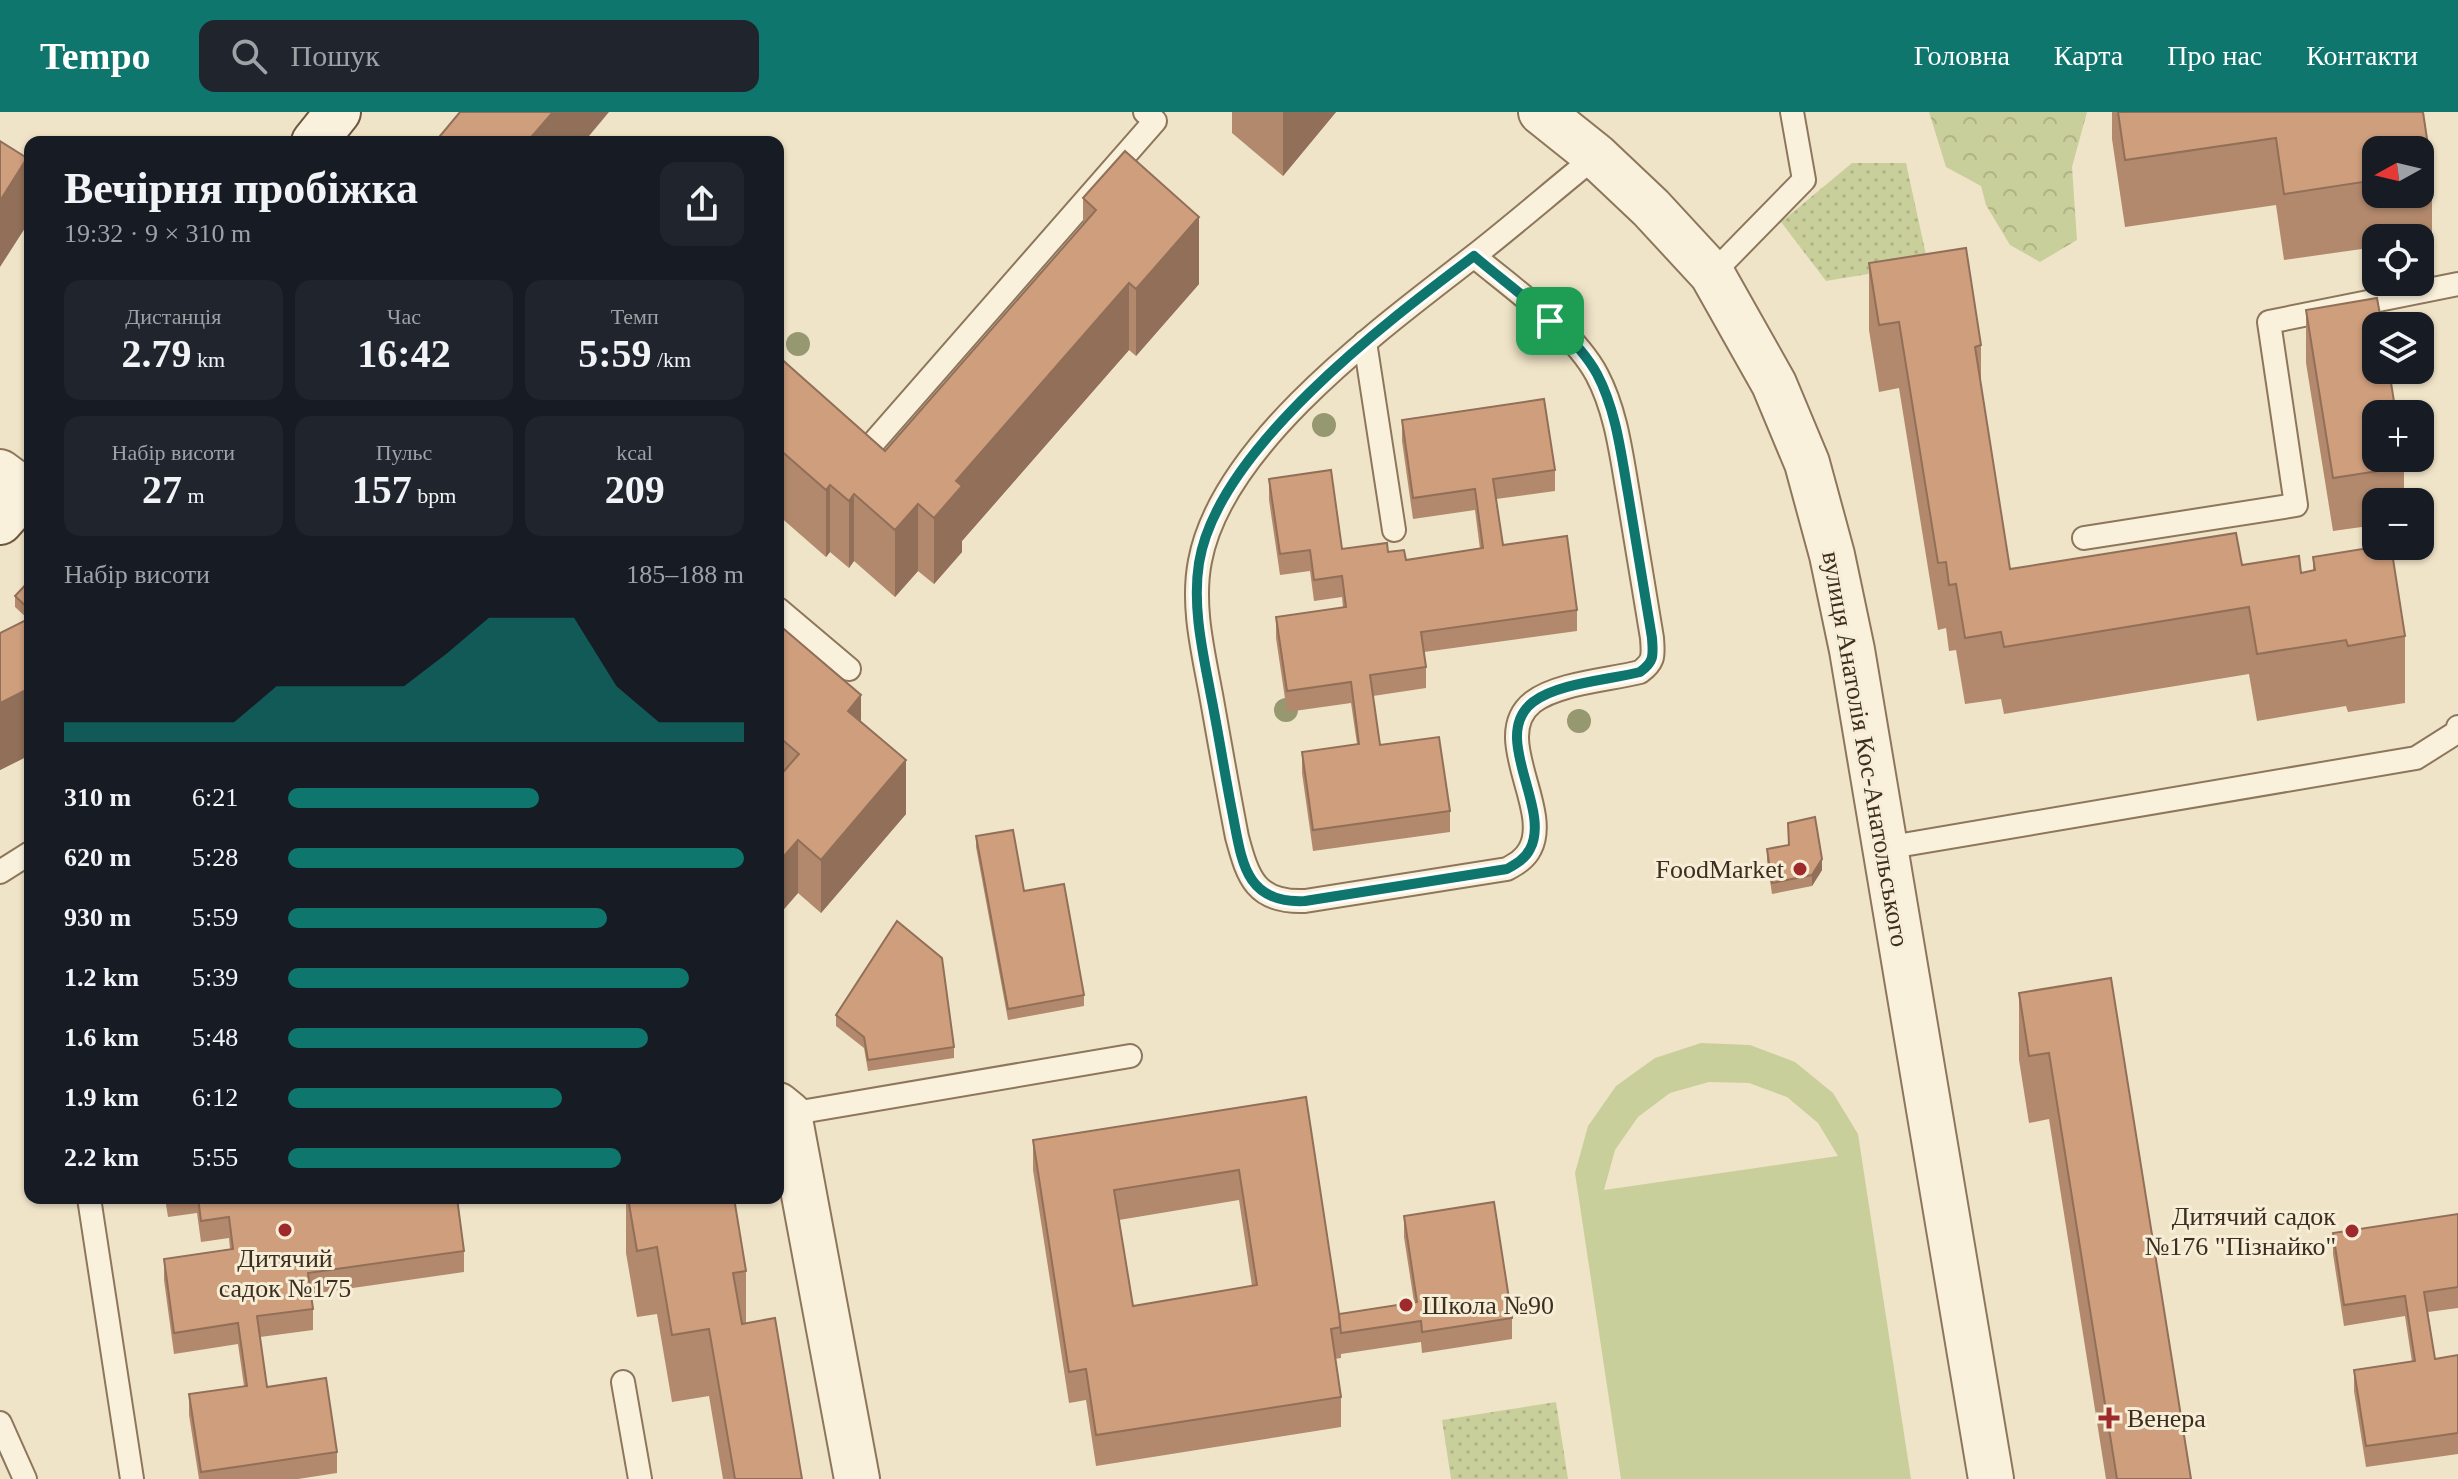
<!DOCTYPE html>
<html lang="uk">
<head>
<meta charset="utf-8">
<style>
  body { margin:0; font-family:Georgia,serif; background:#20242c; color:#f1f3f6; height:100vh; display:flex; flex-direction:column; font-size:30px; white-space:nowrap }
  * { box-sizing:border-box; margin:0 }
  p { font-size:26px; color:#9ea1a6 }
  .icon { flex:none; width:44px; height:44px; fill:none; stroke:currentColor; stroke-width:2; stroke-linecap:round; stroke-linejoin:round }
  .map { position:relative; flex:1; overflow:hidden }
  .side { position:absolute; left:24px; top:24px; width:760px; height:1068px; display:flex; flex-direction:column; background:#171b24; border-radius:16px; box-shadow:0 2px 6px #0004 }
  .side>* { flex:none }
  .needle { width:52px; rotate:262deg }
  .controls { position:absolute; left:2362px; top:24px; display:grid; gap:16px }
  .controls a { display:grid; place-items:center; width:72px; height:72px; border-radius:16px; background:#171b24; box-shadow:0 2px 6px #0004; font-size:40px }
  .pin { position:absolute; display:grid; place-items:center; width:68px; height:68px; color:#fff; margin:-34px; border-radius:16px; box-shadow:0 4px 12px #0006 }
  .round { display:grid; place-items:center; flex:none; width:84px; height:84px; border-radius:16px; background:#20242c }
  .summary { display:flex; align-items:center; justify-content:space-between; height:136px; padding:0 40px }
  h1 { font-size:44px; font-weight:800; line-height:60px }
  .figures { display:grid; grid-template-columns:repeat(3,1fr); gap:12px; height:136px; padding:8px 40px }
  .figures div { display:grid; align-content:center; border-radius:16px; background:#20242c; text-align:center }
  .figures b { font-size:40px; font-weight:800 }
  .figures small { font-size:22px; font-weight:400 }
  .figures p { font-size:22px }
  .chart { height:224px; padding:16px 40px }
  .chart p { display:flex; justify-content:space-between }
  .chart svg { width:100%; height:144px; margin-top:8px; fill:#0f766e; opacity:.7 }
  ul { padding:0 40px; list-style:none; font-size:26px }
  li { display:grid; grid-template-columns:128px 96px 1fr; align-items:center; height:60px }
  li i { height:20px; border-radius:10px; background:#0f766e }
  header { display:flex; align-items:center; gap:48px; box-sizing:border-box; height:112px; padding:0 40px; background:#0f766e; color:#fff }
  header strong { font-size:38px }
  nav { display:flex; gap:44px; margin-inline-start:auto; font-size:28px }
  .search { width:560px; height:72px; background:#20242c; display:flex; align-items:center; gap:20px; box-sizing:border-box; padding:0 28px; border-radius:16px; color:#9ea1a6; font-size:30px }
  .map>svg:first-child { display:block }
  .green { fill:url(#green-dots) }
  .forest { fill:url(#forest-crowns) }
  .pitch { fill:#c9cf9b; fill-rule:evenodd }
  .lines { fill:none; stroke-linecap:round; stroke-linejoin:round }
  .lane-casing { stroke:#8d765c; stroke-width:26 }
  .street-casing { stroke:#8d765c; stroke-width:48 }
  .secondary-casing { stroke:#6f573f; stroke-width:48 }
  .lane { stroke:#faf1dc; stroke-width:22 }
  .street { stroke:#faf1dc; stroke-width:44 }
  .secondary { stroke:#faf1dc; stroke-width:44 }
  .tree { fill:#96986f }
  .wall { fill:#b2896c; fill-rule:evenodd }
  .shaded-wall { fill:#916f58 }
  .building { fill:#cf9f7d; stroke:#916f58; stroke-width:2; fill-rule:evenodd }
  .route-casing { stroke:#fff; stroke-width:16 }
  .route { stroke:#0f766e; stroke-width:10 }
  .poi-dot { fill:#9e2a2b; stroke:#f7eed8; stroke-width:3 }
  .labels { text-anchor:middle; stroke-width:6; stroke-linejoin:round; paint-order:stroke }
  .street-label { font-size:26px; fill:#3d2e20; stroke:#f7eed8 }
  .poi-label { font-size:26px; fill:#3d2e20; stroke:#f7eed8; text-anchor:end }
</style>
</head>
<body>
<header>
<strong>Tempo</strong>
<div class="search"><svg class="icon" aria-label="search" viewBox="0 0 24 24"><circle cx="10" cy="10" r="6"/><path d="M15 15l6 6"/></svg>Пошук</div>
<nav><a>Головна</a><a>Карта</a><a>Про нас</a><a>Контакти</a></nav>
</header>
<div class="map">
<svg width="2458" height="1367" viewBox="0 0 2458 1367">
  <defs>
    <pattern id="green-dots" width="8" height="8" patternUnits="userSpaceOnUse" patternTransform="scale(2)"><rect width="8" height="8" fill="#c9cf9b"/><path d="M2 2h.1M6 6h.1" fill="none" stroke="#aeb285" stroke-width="1.8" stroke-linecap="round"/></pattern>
    <pattern id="forest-crowns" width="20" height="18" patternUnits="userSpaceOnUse" patternTransform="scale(2)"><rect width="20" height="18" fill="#c9cf9b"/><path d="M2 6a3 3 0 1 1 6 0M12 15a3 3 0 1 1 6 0" fill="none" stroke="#aeb285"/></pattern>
  </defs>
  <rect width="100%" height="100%" fill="#f0e4c8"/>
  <g class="green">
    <polygon points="1852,51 1906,51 1928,152 1826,169 1781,110"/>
    <polygon points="1556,1290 1568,1367 1451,1367 1442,1308"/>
  </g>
  <polygon class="forest" points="1929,0 2087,0 2072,55 2077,128 2040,150 2010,133 1986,93 1981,74 1946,55"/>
  <path class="pitch" d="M1701 931 1750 933 1795 950 1833 981 1858 1022 1911 1367H1621L1575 1061 1588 1014 1616 974 1655 946ZM1709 970 1749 971 1787 985 1818 1011 1838 1044 1604 1078 1615 1038 1638 1005 1670 981Z"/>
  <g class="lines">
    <g class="lane-casing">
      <g id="lane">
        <path d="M1474 144C1512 176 1574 219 1597 263 1616 299 1621 341 1628 381 1636 429 1644 478 1652 526 1653 543 1655 549 1640 560 1609 568 1558 571 1533 590 1489 624 1552 696 1530 737 1525 747 1516 752 1507 757L1305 789C1256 791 1248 766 1237 725 1228 679 1220 633 1212 588 1204 543 1191 495 1200 449 1222 331 1384 214 1474 144 1516 111 1555 77 1596 44"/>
        <polyline points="1712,162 1804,68 1792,0"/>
        <polyline points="1365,230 1394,418"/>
        <polyline points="874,330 1155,9 1145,0"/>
        <polyline points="2084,426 2296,393 2269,210 2458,172"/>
        <polyline points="778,497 849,557"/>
        <polyline points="1885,736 2416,646 2457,620 2458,615"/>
        <polyline points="0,760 30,741"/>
        <polyline points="789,1002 1130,944"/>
        <polyline points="89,1086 132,1367"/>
        <polyline points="623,1270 640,1367"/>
        <polyline points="0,1311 25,1367"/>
      </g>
    </g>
    <g class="street-casing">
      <g id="street">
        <polyline points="1541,0 1596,44 1651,96 1712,162 1774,272 1807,351 1832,443 1852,538 1991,1367"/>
        <polyline points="0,360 30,382"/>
        <polyline points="778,993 789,1002 857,1367"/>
      </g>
    </g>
    <g class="secondary-casing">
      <g id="secondary">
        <polyline points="314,30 338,0"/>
        <polyline points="0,410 30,376"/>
      </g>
    </g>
    <use href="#lane" class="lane"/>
    <use href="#street" class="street"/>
    <use href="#secondary" class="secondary"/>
  </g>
  <g class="tree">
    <circle cx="798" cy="232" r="12"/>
    <circle cx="1324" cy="313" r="12"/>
    <circle cx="1286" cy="598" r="12"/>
    <circle cx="1579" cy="609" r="12"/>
  </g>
  <g class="wall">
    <polygon points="1232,0 1336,0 1283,64 1232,21"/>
    <path d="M2112 0H2423L2432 60V126L2420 128V126H2376V135L2284 148 2276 93 2125 115 2112 27ZM2376 38H2420V82H2376Z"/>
    <polygon points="1083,86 1199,172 1136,244 1129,238 962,429 962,440 934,472 918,459 895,485 854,449 849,456 830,440 826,445 778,403 778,244 885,339 1083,113"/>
    <polygon points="1869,151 1981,233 1981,278 2010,457 2242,453 2301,461 2313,459 2313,445 2405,524 2405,591 2348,600 2346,594 2257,609 2249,562 2004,602 2001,587 1965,592 1956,538 1949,539 1946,516 1938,518 1899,276 1879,280 1869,218"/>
    <polygon points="2306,198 2404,355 2404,390 2376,390 2376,413 2333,419 2306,251"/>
    <polygon points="30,203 30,222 26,219 26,208"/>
    <polygon points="1402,308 1555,358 1555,379 1496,387 1503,433 1577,498 1577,519 1424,540 1426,555 1426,576 1373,584 1380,633 1450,699 1450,720 1313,739 1302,661 1302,640 1357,632 1351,591 1287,600 1276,526 1276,505 1343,496 1342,485 1314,489 1310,459 1280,463 1269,388 1269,367 1342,437 1388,440 1406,448 1480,437 1475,398 1413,407 1402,329"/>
    <polygon points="30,468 30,643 0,658 28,507 15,495 15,484"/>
    <polygon points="778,512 861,610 906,702 821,801 798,781 778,804"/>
    <polygon points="976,724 1024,779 1084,883 1084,894 1008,908 976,735"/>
    <polygon points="1767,737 1822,758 1812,774 1772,782 1767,748"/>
    <polygon points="2111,866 2191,1367 2106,1367 2049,1007 2029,1011 2019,948 2019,881"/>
    <polygon points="836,903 954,935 954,946 868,959 864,936 836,914"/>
    <path d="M1306 985 1339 1202 1414 1190 1404 1125V1104L1512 1206V1227L1422 1241 1421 1230 1341 1242V1246L1335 1247 1341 1285V1315L1096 1354 1086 1288 1069 1291 1033 1058V1028ZM1239 1088 1252 1174 1133 1194 1119 1108Z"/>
    <polygon points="165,1086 293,1086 293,1089 464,1139 464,1160 311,1182 313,1197 313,1218 260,1225 267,1275 337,1340 337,1361 298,1367 199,1367 189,1303 189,1282 244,1274 238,1232 174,1242 164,1168 164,1147 230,1137 229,1126 201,1130 197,1101 168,1105"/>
    <polygon points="626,1086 734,1086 746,1159 746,1211 802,1367 723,1367 709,1284 672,1290 657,1202 637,1205 626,1141"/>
    <polygon points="2458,1102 2458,1196 2428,1200 2435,1247 2458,1243 2458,1342 2366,1355 2354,1279 2354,1258 2412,1250 2405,1204 2344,1214 2333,1142 2333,1121"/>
  </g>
  <g class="shaded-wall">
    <polygon points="553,0 609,0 584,30 527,30"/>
    <polygon points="1283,0 1336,0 1283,64"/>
    <polygon points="27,46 27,113 0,155 0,89"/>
    <polygon points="1199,105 1199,172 1136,244 1136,177"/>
    <polygon points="1129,171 1129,238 962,429 962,440 934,472 934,406 956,369"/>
    <polygon points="830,373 830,440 826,445 826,378"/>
    <polygon points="854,382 854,449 849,456 849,389"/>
    <polygon points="918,392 918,459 895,485 895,418"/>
    <polygon points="30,576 30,643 0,658 0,591"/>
    <polygon points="861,583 861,636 848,599"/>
    <polygon points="906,648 906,702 821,801 821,748"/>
    <polygon points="798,728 798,781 778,804 778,751"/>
    <polygon points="1822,747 1822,758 1812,774 1812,763"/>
  </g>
  <g class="building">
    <polygon points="460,0 553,0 527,30 435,30"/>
    <polygon points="2118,0 2423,0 2432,60 2420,61 2420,38 2376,38 2376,68 2284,82 2276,26 2125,48"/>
    <polygon points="0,29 27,46 0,89"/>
    <polygon points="1125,39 1199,105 1136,177 1129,171 956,369 962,374 934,406 918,392 895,418 854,382 849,389 830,373 826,378 778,336 778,244 885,339 1096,98 1083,86"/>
    <polygon points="1966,136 1981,233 1975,235 2010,457 2236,421 2242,453 2299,444 2301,461 2315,458 2313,445 2381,434 2391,434 2405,524 2348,534 2346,528 2257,542 2249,495 2004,535 2001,520 1965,526 1956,472 1949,473 1946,450 1938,451 1899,210 1879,213 1869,151"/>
    <polygon points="2377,186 2382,214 2376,214 2376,258 2389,258 2396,302 2376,302 2376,346 2403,346 2404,355 2333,366 2306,198"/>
    <polygon points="1544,287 1555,358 1493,367 1503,433 1567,424 1577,498 1421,520 1426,555 1370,563 1380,633 1439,625 1450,699 1313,718 1302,640 1359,632 1351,570 1287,579 1276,505 1346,495 1342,464 1314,468 1310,438 1280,442 1269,367 1331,358 1342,437 1387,431 1388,440 1404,438 1406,448 1483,436 1475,377 1413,386 1402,308"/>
    <polygon points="30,468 30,498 15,484"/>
    <polygon points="30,506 30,576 0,591 0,521"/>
    <polygon points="778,512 861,583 848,599 906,648 821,748 798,728 778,751 778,666 799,642 778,624"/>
    <polygon points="1815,705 1822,747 1812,763 1772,771 1767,737 1789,733 1788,711"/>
    <polygon points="1013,718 1024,779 1064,772 1084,883 1008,897 976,724"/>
    <polygon points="897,809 942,846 954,935 868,948 864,925 836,903"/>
    <polygon points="2111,866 2191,1367 2117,1367 2049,941 2029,944 2019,881"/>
    <path d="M1306 985 1341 1215 1331 1217 1341 1285 1096 1323 1086 1257 1069 1260 1033 1028ZM1239 1058 1257 1173 1133 1194 1114 1078Z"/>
    <polygon points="198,1086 293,1086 293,1089 315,1086 457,1086 464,1139 308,1161 313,1197 257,1204 267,1275 326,1266 337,1340 201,1360 189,1282 247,1274 238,1211 174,1221 164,1147 233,1137 229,1105 201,1109"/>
    <polygon points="628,1086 734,1086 746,1159 733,1161 742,1212 775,1206 802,1367 735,1367 709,1217 672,1223 657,1135 637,1139"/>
    <polygon points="1494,1090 1512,1206 1422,1220 1421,1209 1341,1221 1339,1202 1417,1190 1404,1104"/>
    <polygon points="2458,1102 2458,1175 2424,1180 2435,1247 2458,1243 2458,1321 2366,1334 2354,1258 2415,1249 2405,1184 2344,1193 2333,1121"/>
  </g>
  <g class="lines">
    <g class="route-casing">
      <path id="route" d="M1474 144C1511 176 1574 219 1597 262 1616 298 1621 341 1628 381 1636 429 1644 478 1652 526 1653 543 1655 549 1640 560 1609 568 1558 571 1533 590 1489 624 1552 696 1530 737 1525 747 1516 752 1507 757L1305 789C1246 792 1242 751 1233 704 1225 664 1219 624 1211 584 1203 541 1192 495 1199 451 1217 338 1386 210 1474 144Z"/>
    </g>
    <use href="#route" class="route"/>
  </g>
  <g class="poi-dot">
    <circle cx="1800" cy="757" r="8"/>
    <circle cx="285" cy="1118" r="8"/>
    <circle cx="2352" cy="1119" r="8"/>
    <circle cx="1406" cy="1193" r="8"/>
    <path d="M2105 1294h8v8h8v8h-8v8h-8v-8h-8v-8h8z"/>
  </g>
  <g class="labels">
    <g class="street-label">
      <text transform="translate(1866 637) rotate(80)" y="9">вулиця Анатолія Кос-Анатольського</text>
    </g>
    <g class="poi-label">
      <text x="1784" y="766">FoodMarket</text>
      <text x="2336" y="1113">Дитячий садок<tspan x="2336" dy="30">№176 "Пізнайко"</tspan></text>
      <text x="285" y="1155" text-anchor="middle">Дитячий<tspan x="285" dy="30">садок №175</tspan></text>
      <text x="1422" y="1202" text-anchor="start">Школа №90</text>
      <text x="2127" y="1315" text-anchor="start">Венера</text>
    </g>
  </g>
</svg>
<div class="controls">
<a><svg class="needle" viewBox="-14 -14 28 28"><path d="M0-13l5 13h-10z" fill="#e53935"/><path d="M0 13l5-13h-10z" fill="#9ea1a6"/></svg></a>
<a><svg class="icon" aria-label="locate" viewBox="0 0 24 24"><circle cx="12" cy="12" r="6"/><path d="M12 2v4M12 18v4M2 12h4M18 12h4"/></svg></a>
<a><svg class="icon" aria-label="layers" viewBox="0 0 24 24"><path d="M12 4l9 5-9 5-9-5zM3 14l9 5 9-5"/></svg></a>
<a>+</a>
<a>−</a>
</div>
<div class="pin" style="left:1550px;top:209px;background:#1e9e55"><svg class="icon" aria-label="arrive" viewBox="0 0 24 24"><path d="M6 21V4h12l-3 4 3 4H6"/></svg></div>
<section class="side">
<div class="summary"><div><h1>Вечірня пробіжка</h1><p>19:32 · 9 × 310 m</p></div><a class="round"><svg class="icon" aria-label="share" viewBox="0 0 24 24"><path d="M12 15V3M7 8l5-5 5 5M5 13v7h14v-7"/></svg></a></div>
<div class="figures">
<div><p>Дистанція</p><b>2.79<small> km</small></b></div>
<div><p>Час</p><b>16:42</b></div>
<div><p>Темп</p><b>5:59<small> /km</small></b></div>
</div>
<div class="figures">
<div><p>Набір висоти</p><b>27<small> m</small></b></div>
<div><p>Пульс</p><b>157<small> bpm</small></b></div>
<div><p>kcal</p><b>209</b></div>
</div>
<div class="chart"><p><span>Набір висоти</span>185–188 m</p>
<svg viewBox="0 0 160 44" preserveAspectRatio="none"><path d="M0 44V38L10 38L20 38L30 38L40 38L50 27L60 27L70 27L80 27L90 17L100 6L110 6L120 6L130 27L140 38L150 38L160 38V44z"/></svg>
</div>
<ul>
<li><b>310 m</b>6:21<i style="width:55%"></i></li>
<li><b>620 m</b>5:28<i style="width:100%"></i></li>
<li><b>930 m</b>5:59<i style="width:70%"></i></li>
<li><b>1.2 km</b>5:39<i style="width:88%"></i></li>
<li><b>1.6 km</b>5:48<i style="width:79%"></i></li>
<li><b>1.9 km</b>6:12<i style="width:60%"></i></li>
<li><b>2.2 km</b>5:55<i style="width:73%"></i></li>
</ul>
</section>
</div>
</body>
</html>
